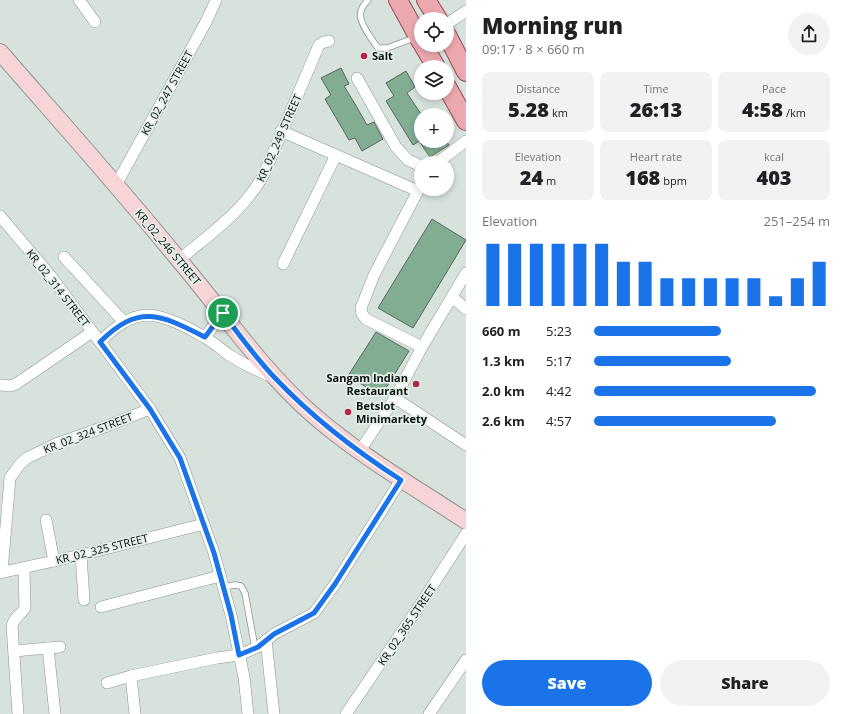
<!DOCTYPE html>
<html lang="en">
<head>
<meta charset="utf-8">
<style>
  body { margin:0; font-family:"Open Sans",sans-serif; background:#f2f2f2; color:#202124; height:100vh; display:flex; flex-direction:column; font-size:15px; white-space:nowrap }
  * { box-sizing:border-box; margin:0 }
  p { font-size:13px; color:#757577 }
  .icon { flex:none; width:22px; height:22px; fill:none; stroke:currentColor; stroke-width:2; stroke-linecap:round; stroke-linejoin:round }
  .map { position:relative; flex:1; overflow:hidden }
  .drawer { display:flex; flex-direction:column; background:#fff; width:380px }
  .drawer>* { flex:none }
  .buttons { position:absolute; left:414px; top:12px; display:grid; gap:8px }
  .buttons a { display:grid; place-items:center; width:40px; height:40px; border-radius:50%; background:#fff; box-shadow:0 2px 6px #0003; font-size:20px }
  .pin { position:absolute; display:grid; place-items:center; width:34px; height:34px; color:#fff; margin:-17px; border:2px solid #fff; border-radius:50%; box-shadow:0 1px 4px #0007 }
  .round { display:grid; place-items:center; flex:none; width:42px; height:42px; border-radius:21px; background:#f2f2f2 }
  .summary { display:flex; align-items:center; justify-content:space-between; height:68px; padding:0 16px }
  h1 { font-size:22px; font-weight:800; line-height:30px }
  .stats { display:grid; grid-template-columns:repeat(3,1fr); gap:6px; height:68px; padding:4px 16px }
  .stats div { display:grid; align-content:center; border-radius:8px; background:#f2f2f2; text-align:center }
  .stats b { font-size:20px; font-weight:800 }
  .stats small { font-size:11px; font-weight:400 }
  .stats p { font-size:11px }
  .chart { height:112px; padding:8px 16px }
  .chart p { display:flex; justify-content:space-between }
  .chart svg { width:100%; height:72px; margin-top:4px; stroke:#1a73e8; stroke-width:6 }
  .action { display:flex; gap:8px; margin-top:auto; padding:8px 16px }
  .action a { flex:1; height:46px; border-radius:24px; background:#1a73e8; color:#fff; font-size:16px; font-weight:800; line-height:46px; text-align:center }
  .action a+a { background:#f2f2f2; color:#202124 }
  ul { padding:0 16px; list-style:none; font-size:13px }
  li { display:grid; grid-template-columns:64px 48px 1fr; align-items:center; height:30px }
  li i { height:10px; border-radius:5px; background:#1a73e8 }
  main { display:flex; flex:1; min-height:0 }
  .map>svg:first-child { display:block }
  .building { fill:#81ae93; stroke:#5c6660 }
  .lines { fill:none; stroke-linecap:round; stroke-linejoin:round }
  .lane-casing { stroke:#8b968f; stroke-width:7 }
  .street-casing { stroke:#8b968f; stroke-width:12 }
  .secondary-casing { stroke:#8b968f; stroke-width:18 }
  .primary-casing { stroke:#964d54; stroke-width:20 }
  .lane { stroke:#fff; stroke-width:5.5 }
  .street { stroke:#fff; stroke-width:11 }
  .secondary { stroke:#f6d4d7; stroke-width:16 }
  .primary { stroke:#eca8af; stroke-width:18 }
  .route-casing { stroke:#fff; stroke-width:8 }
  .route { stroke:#1a73e8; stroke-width:5 }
  .poi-dot { fill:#b72544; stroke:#e3efe8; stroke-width:1.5 }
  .labels { text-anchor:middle; stroke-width:3.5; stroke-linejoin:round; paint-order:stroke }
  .poi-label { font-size:11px; font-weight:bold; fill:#0c110e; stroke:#e3efe8; text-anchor:start }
  .street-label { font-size:11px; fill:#0c110e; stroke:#e3efe8 }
</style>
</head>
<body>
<main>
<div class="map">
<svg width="466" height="714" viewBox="0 0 466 714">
  <rect width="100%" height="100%" fill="#d6e2db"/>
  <g class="building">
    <polygon points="341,68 349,84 344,86 355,104 367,125 374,122 383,139 362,151 355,138 349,140 325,99 331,95 321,78"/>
    <polygon points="406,71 415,87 407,93 421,114 421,140 413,145 386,101 394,96 386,83"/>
    <polygon points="419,141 446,141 449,145 430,157"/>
    <polygon points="432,219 466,240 413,328 378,308"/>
    <polygon points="376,332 409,351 381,396 348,376"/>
  </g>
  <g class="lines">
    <g class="lane-casing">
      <g id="lane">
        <path d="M368 0C365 3 362 7 361 11 357 20 372 40 378 48H387L417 37"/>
        <polyline points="223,587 235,585 241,586 245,593 255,648"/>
      </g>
    </g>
    <g class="street-casing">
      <g id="street">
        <polyline points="79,0 95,22"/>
        <polyline points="447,24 466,11"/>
        <polyline points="357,78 396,147 408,160 421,166"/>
        <polyline points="281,131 418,191"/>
        <polyline points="437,163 466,141"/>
        <polyline points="116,185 206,22 216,0"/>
        <polyline points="421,185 374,275 361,308 362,314 366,319 422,347"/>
        <polyline points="0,216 50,275 150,409 180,458 214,553 231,615 244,677 248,714"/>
        <polyline points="64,257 124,322"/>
        <path d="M179 260C210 234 245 210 264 174L319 45 324 42 329 41"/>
        <polyline points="283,264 336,155"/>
        <polyline points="452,297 466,309"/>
        <polyline points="205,337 223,313"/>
        <path d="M100 342C113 329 128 316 147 315 164 315 190 328 204 337 213 342 221 349 229 355 243 364 257 371 273 377"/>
        <polyline points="0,385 10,386 16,384 92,332"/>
        <polyline points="395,398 466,445"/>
        <polyline points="359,452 395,398 422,347 466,273"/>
        <polyline points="46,520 54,561"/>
        <polyline points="81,555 84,600"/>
        <polyline points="2,572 10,478 20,464 27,458 56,444 107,426 150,409"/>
        <polyline points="0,573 81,555 204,524"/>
        <polyline points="101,607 220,576"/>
        <polyline points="266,640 274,714"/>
        <polyline points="48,648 55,714"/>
        <polyline points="14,651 60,647"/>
        <polyline points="131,676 135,714"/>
        <polyline points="107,683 131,676 217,658 239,655 258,647 274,634 314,613 335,584 401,480"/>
        <path d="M18 714 12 626C14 617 21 615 25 608L24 568"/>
        <polyline points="346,714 420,605 466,534"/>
        <polyline points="429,714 466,660"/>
      </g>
    </g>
    <g class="secondary-casing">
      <path id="secondary" d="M0 52C60 121 121 189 179 260 223 312 261 369 312 414 360 456 413 486 466 521"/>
    </g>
    <g class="primary-casing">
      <g id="primary">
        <polyline points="398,0 421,42"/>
        <polyline points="426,0 438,19"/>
        <polyline points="447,35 466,72"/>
        <polyline points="423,45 436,67"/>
        <polyline points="447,87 466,121"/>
      </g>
    </g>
    <use href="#lane" class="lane"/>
    <use href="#street" class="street"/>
    <use href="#secondary" class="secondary"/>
    <use href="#primary" class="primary"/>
  </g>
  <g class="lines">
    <g class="route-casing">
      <path id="route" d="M223 313C239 335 256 358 275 378 312 417 356 451 401 480L335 584 314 613 274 634 258 647 239 655 231 615 214 553 180 458 150 409 100 342C139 303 161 315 205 337Z"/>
    </g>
    <use href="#route" class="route"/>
  </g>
  <g class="poi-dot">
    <circle cx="364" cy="56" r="4"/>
    <circle cx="416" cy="384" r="4"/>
    <circle cx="348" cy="412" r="4"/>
  </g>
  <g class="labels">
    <g class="poi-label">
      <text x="372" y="60">Salt</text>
      <text x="408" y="382" text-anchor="end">Sangam Indian<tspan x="408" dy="13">Restaurant</tspan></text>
      <text x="356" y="410">Betslot<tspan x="356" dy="13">Minimarkety</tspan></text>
    </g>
    <g class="street-label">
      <text transform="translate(167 93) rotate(-61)" y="4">KR_02_247 STREET</text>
      <text transform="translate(279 138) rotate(-66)" y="4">KR_02_249 STREET</text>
      <text transform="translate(168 247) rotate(50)" y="4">KR_02_246 STREET</text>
      <text transform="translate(58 288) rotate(52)" y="4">KR_02_314 STREET</text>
      <text transform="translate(88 433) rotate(-21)" y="4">KR_02_324 STREET</text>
      <text transform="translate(102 549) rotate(-14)" y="4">KR_02_325 STREET</text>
      <text transform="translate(407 625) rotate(-56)" y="4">KR_02_365 STREET</text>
    </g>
  </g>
</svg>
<div class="buttons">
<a><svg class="icon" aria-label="locate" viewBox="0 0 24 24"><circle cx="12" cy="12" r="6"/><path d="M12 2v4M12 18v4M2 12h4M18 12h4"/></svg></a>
<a><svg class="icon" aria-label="layers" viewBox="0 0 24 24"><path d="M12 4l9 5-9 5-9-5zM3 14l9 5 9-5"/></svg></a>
<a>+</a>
<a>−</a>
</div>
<div class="pin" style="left:223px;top:313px;background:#1e9e55"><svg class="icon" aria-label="arrive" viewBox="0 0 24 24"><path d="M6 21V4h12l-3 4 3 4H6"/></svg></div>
</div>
<section class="drawer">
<div class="summary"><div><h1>Morning run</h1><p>09:17 · 8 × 660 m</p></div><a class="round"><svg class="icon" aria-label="share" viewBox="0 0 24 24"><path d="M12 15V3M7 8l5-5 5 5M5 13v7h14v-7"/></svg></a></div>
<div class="stats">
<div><p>Distance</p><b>5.28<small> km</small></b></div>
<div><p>Time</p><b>26:13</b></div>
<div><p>Pace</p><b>4:58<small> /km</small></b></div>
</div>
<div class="stats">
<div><p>Elevation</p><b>24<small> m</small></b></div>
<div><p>Heart rate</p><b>168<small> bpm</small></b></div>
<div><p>kcal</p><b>403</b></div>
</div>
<div class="chart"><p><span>Elevation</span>251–254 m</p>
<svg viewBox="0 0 160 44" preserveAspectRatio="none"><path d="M5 44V6M15 44V6M25 44V6M35 44V6M45 44V6M55 44V6M65 44V17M75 44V17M85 44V27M95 44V27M105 44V27M115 44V27M125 44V27M135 44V38M145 44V27M155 44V17"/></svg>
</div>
<ul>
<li><b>660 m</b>5:23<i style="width:54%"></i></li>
<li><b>1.3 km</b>5:17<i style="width:58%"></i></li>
<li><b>2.0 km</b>4:42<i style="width:94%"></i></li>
<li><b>2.6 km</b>4:57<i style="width:77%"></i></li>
</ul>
<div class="action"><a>Save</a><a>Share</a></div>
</section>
</main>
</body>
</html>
